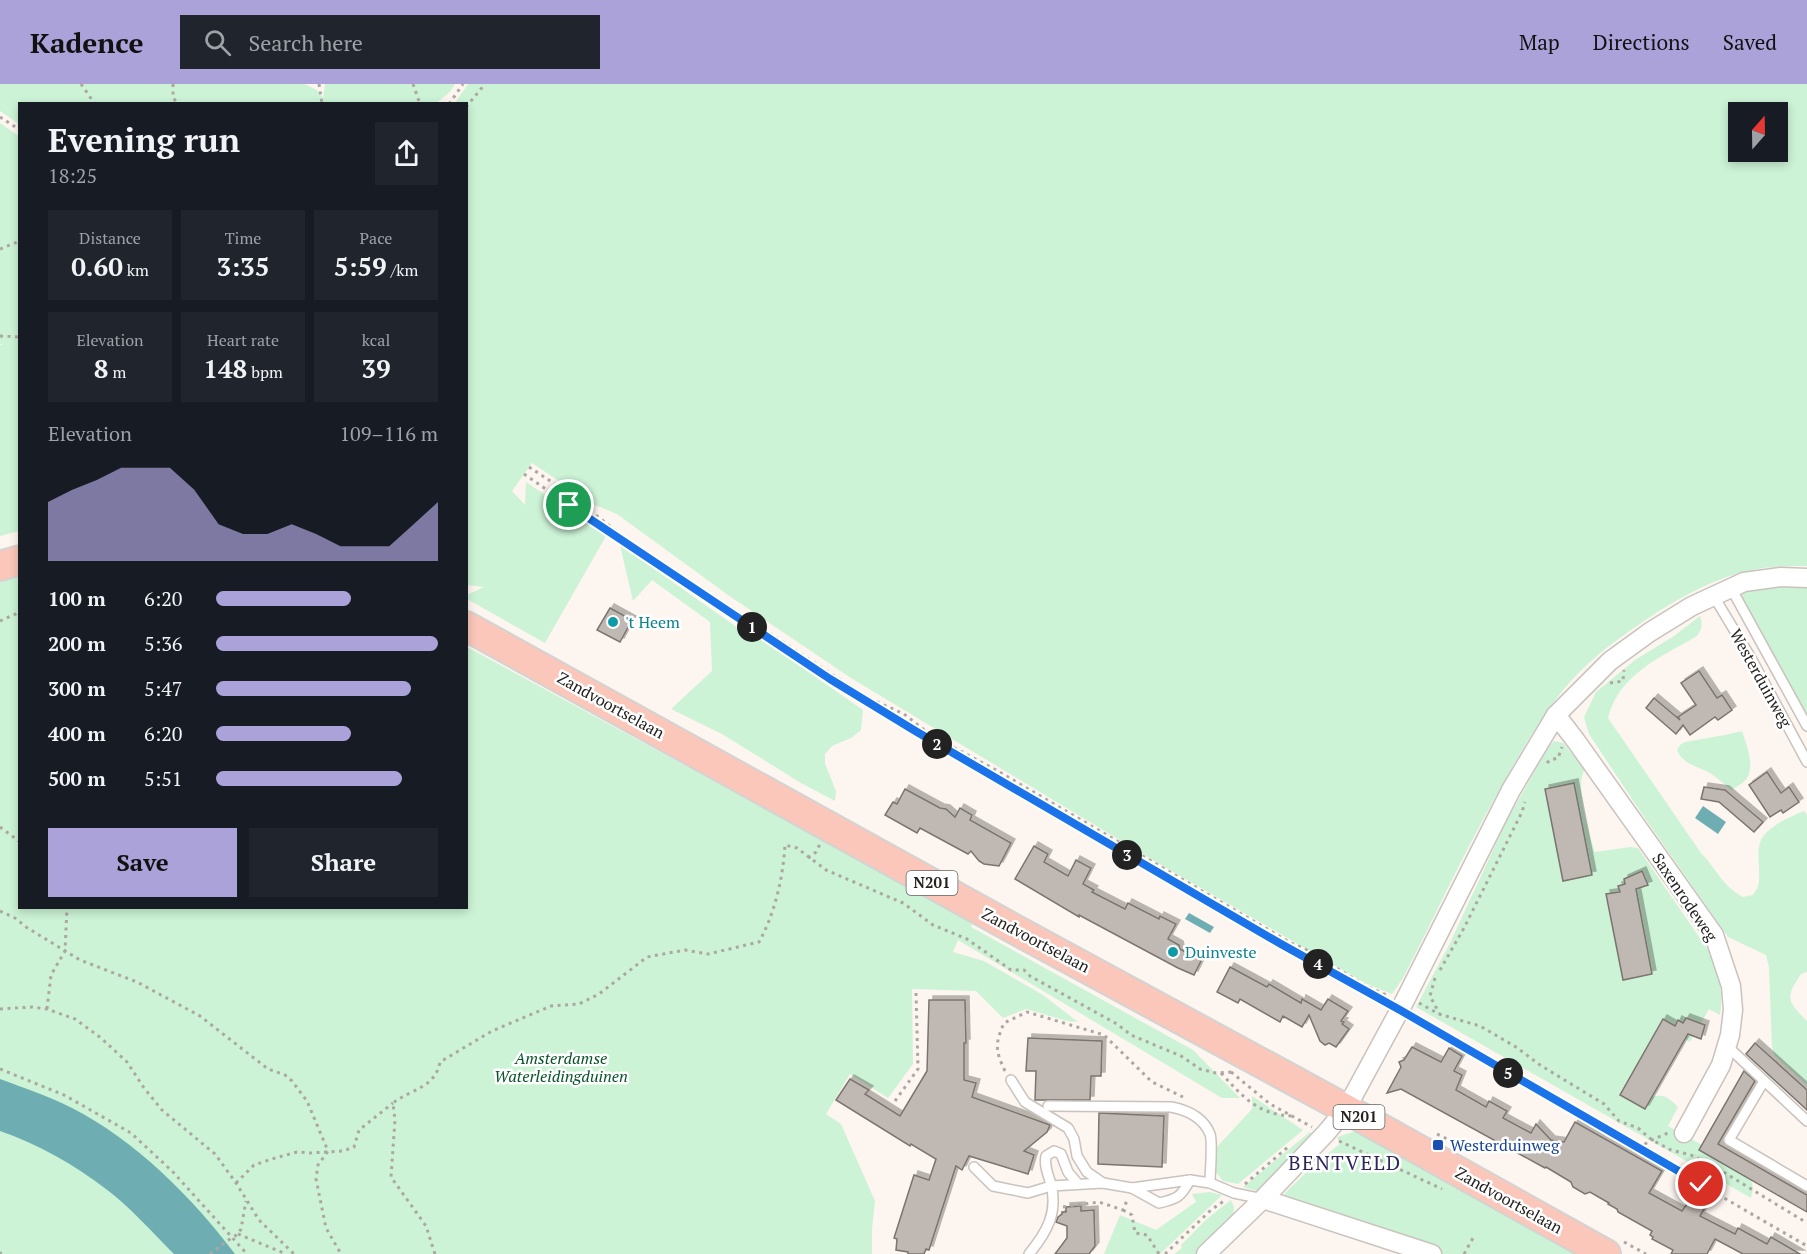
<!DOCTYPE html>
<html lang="en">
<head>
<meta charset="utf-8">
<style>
  body { margin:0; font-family:"PT Serif",serif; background:#20242c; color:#f1f3f6; height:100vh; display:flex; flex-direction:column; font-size:22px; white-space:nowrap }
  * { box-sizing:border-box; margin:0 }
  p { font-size:20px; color:#9ea1a6 }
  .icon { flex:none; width:33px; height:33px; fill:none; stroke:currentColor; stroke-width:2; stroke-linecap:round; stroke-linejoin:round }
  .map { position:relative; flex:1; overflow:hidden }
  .sheet { position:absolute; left:18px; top:18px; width:450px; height:807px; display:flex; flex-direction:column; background:#171b24; border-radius:0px; box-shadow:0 3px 9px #0003 }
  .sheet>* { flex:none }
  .needle { width:39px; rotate:20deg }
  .buttons { position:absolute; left:1728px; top:18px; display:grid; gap:12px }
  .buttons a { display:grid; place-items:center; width:60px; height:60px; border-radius:0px; background:#171b24; box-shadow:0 3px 9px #0003; font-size:30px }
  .pin { position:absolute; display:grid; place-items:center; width:51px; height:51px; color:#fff; margin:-26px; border:3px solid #fff; border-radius:50%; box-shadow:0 2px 6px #0007 }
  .km { position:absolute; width:30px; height:30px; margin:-15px; border-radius:50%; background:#222; color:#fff; font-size:16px; line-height:30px; text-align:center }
  .round { display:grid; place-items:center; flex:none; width:63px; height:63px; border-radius:0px; background:#20242c }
  .head { display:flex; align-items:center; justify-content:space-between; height:102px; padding:0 30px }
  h1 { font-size:33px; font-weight:800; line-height:45px }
  .metrics { display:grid; grid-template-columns:repeat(3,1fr); gap:9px; height:102px; padding:6px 30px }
  .metrics div { display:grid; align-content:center; border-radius:0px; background:#20242c; text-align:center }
  .metrics b { font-size:26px; font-weight:800 }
  .metrics small { font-size:16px; font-weight:400 }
  .metrics p { font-size:16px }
  .chart { height:168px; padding:12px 30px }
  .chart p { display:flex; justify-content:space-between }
  .chart svg { width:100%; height:108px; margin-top:6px; fill:#aaa2d9; opacity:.7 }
  .action { display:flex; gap:12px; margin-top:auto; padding:12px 30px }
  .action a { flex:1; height:69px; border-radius:0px; background:#aaa2d9; color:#111; font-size:24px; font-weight:800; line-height:69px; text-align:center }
  .action a+a { background:#20242c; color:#f1f3f6 }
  ul { padding:0 30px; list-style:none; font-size:20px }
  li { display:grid; grid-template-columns:96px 72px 1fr; align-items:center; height:45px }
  li i { height:15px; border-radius:8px; background:#aaa2d9 }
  header { display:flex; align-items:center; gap:36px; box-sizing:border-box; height:84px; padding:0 30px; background:#aaa2d9; color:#111 }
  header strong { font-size:28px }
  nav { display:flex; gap:33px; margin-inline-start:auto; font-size:21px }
  .search { width:420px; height:54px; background:#20242c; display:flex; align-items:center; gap:15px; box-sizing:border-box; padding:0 21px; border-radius:0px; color:#9ea1a6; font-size:22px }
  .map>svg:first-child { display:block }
  .green { fill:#ccf3d5; fill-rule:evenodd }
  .water { fill:#6eaeb2 }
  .building { fill:#c0b9b3; stroke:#7a746e; stroke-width:1.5; filter:url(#shadow) }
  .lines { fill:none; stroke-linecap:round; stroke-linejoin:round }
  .service-casing { stroke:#cac2bc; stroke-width:12 }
  .minor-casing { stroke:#cac2bc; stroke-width:21 }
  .primary-casing { stroke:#d3d3d2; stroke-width:32 }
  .path { stroke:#ada7a3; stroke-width:3; stroke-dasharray:3 4.5; stroke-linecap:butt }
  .service { stroke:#fff; stroke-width:9 }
  .minor { stroke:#fff; stroke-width:18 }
  .primary { stroke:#fac7ba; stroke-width:28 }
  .route-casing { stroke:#fff; stroke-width:12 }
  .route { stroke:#1a73e8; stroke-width:8 }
  .culture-dot { fill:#0f9aa8; stroke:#fff; stroke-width:2 }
  .transit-dot { fill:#1a4fb4; stroke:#fff; stroke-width:2 }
  .labels { text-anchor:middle; stroke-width:5; stroke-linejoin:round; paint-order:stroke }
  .shield { fill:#fff; stroke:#666462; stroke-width:1.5 }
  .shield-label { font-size:15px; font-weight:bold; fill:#24211f }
  .culture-label { font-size:16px; fill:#0d838f; stroke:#fff; text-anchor:start }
  .street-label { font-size:16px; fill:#24211f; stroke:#fff }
  .park-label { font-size:16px; font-style:italic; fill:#075229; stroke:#fff }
  .transit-label { font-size:16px; fill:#164399; stroke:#fff; text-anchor:start }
  .quarter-label { font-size:20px; letter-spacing:1.5px; fill:#2d255f; stroke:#fff }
</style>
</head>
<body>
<header>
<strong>Kadence</strong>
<div class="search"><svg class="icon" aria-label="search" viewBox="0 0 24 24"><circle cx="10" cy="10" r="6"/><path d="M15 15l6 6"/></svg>Search here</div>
<nav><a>Map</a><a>Directions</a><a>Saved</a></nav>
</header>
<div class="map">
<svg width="1807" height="1170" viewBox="0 0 1807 1170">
  <defs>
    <filter id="shadow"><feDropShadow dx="4" dy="-4" stdDeviation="0" flood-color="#0004"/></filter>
  </defs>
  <rect width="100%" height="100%" fill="#fdf5ef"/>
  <g class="green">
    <polygon points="0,0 305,0 317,6 323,14 325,0 455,0 450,8 435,20 20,20 19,40 0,27"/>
    <path d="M468 0H1807V482C1788 482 1767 482 1748 487 1715 494 1681 513 1653 531 1632 545 1610 560 1591 577 1555 609 1531 650 1508 691 1469 757 1438 826 1403 894L1392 910 1367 900 1156 778 851 594 728 511 617 430 593 420 532 379 512 407 525 421 526 398 606 452 545 559 467 515V511L484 503 466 501V20L455 19ZM1738 28H1778V68H1738Z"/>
    <polygon points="0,39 20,53 19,447 0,452 0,261 3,260 0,260"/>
    <polygon points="620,461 738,544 758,553 863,626 861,646 851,654 832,662 825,670 825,680 836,707 835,717 801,699 722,650 671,625 712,587 710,538 652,496 633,517"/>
    <polygon points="19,490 20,824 466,824 467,563 973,838 971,843 1193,966 1240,1014 1222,1014 958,856 953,868 984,877 1043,911 1078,938 1067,937 1026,925 1003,934 976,907 912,905 913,980 888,1014 850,990 826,1030 841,1040 875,1117 872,1145 872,1170 0,1170 0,495"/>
    <polygon points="1807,500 1807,637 1737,507"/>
    <path d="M1700 532C1703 540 1702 545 1697 552 1661 573 1619 590 1608 634L1701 769C1717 785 1721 801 1743 813L1753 811C1761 800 1759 797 1759 784 1759 775 1757 765 1761 756 1768 742 1790 733 1804 727L1807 731V888L1801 890C1785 914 1787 917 1807 937V1001L1774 971 1772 963 1769 883 1766 871 1728 853 1642 730 1589 650 1584 633 1596 608 1635 576 1674 552Z"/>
    <path d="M1742 647C1746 659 1755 681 1747 694 1744 699 1737 702 1732 706 1725 701 1716 692 1708 688 1695 681 1684 681 1677 666L1680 661 1685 658 1725 651Z"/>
    <path d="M1554 657 1563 659 1585 685C1574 700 1589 750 1595 768L1631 763 1638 764 1710 869C1720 890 1723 908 1720 931L1709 925 1690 958 1682 953 1649 1010C1654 1014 1656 1011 1662 1012 1668 1013 1674 1019 1678 1023L1668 1042 1743 1084C1752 1095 1755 1101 1751 1114L1416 923 1450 859 1507 736 1548 664Z"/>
    <polygon points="1252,1012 1303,1046 1238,1100 1223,1097 1216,1088 1217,1063 1252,1025"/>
    <polygon points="1356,1047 1380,1061 1412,1073 1588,1170 1444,1170 1321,1128 1283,1111 1318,1077 1340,1060 1337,1053"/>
    <polygon points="1310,1048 1315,1053 1261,1108 1243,1103"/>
    <polygon points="1210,1108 1222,1111 1160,1170 1104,1170 1120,1131 1156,1146 1196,1118 1192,1110"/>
    <polygon points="1231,1116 1234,1123 1233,1136 1197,1170 1174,1170 1182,1164 1181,1161 1208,1134"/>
  </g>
  <g class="water">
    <polygon points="1703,722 1726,738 1718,750 1695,734"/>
    <polygon points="1189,829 1214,843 1210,849 1185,835"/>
    <path d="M0 995C24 1004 49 1012 72 1024 135 1056 193 1114 235 1170H174C152 1148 131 1124 106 1105 75 1081 38 1060 0 1047Z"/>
  </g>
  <g class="building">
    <polygon points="610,524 632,536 620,558 597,546"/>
    <polygon points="1699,587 1717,614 1722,611 1732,626 1718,636 1715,633 1690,651 1683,641 1676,650 1646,624 1654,614 1680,636 1678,633 1696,621 1681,599"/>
    <polygon points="1767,688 1781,709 1789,703 1799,718 1783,729 1781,726 1770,733 1749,701"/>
    <polygon points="1574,699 1592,791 1563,797 1545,705"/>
    <polygon points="1704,703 1725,706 1763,738 1754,748 1719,718 1701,715"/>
    <polygon points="905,705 940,724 946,725 955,733 960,724 972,731 970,736 1011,759 999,782 984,780 979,777 971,767 968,770 920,744 917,749 885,731 893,718 897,720"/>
    <polygon points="1034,762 1048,770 1044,778 1068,792 1076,776 1091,784 1083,800 1094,806 1092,808 1125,825 1128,819 1159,835 1160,832 1176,840 1168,855 1179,861 1180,865 1201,877 1194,891 1178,884 1079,831 1079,833 1015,795"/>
    <polygon points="1642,787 1648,801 1636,805 1652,890 1623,896 1606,810 1620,808 1618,802 1625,800 1624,795"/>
    <polygon points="1230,883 1267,903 1269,900 1301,919 1302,915 1321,926 1328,915 1348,927 1341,937 1344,938 1342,940 1349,945 1336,963 1329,959 1325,961 1320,957 1309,931 1302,943 1283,932 1280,938 1240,915 1238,919 1217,908"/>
    <polygon points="929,916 965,916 966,959 964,959 964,996 976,999 972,1013 1050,1041 1047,1048 1024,1067 1034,1071 1028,1090 969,1072 962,1086 956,1082 929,1166 926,1165 924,1170 908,1170 908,1168 896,1166 897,1155 894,1154 914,1091 929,1096 936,1075 911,1060 910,1062 836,1016 850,995 869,1006 865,1010 900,1032 927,987"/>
    <polygon points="1686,934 1705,941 1701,955 1688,950 1645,1025 1620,1011 1663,935 1675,942 1678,936 1683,939"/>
    <polygon points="1028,954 1102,957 1101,992 1091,992 1090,1016 1035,1016 1036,987 1026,987"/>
    <polygon points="1755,959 1807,1006 1807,1026 1746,970"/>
    <polygon points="1412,963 1441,978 1449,964 1462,972 1454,987 1462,991 1456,1006 1486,1023 1489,1017 1507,1027 1503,1034 1531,1049 1536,1040 1551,1056 1564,1058 1575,1038 1662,1087 1649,1109 1682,1127 1691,1114 1706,1122 1700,1132 1735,1150 1738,1144 1767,1160 1771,1153 1800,1170 1743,1170 1715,1155 1707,1170 1671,1170 1673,1166 1652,1155 1653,1153 1650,1151 1652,1147 1618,1128 1617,1125 1608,1120 1609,1119 1590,1108 1585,1110 1573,1103 1571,1098 1546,1083 1545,1084 1401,1005 1387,1009 1401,983 1399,978 1404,976"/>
    <polygon points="1744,987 1755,997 1718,1060 1807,1111 1807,1128 1699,1066"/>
    <polygon points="1099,1029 1164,1032 1162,1083 1098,1080"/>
    <polygon points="1081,1122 1081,1127 1094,1126 1095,1162 1089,1170 1055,1170 1067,1154 1067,1142 1056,1138 1058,1133 1062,1130 1062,1128 1066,1128 1066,1123"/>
  </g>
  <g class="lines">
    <g class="service-casing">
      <g id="service">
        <polyline points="1731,504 1807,642"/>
        <polyline points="1713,511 1751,574 1807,678"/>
        <polyline points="1727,962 1807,1037"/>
        <polyline points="1011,996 1025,1018 1068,1044 1074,1055 1077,1072 1087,1088 1103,1099"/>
        <polyline points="1764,997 1729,1056 1807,1102"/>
        <path d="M1048 1022 1171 1023C1187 1026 1203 1033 1210 1050 1213 1058 1210 1088 1210 1099"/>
        <polyline points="974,1083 993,1102 1028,1109 1051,1102 1103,1099 1132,1104 1190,1096 1210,1099 1234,1109 1263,1115"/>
        <path d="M1132 1104 1159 1119C1177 1115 1181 1113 1190 1096"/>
        <path d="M1029 1170C1047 1148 1058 1129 1051 1100 1048 1090 1044 1082 1046 1072L1054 1067 1061 1070 1068 1088 1078 1100"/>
      </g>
    </g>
    <g class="minor-casing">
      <g id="minor">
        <polyline points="1556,631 1576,657 1714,851 1731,902 1733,926 1730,951 1721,981 1684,1049"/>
        <polyline points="1263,1115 1432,1170"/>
        <polyline points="1206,1170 1263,1115 1326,1049 1346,1025 1403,920 1511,706 1556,631 1610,577 1650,548 1692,522 1744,498 1781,493 1807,494"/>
      </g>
    </g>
    <g class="primary-casing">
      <g id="primary">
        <polyline points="0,482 20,476"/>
        <polyline points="466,542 1016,846 1346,1025 1606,1170"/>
      </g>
    </g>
    <g class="path">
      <polyline points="81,0 95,20"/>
      <polyline points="173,0 173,14 179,20"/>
      <polyline points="319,0 322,20"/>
      <polyline points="413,0 420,20"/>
      <polyline points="449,20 463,0"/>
      <polyline points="466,23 485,0"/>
      <polyline points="0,33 20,46"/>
      <polyline points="0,165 20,157"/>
      <polyline points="0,252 20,253"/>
      <polyline points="529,383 567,408 621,451 866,613 904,630 932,652 996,686 1291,859 1305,865 1366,902 1389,912"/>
      <path d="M524 390C645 474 766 555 891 632L1281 860 1387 918"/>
      <polyline points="0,537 20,528"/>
      <polyline points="1610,599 1623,597 1624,586"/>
      <polyline points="1547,679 1550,676 1558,674 1562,663"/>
      <polyline points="0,743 20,758"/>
      <polyline points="808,774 816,768 820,760"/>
      <polyline points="0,827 15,834 26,843 80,876 137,898 200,932 268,985 285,991 292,997 307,1017 328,1067 318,1081 316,1095 326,1144 341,1170"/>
      <polyline points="1440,886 1464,844 1522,728 1525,718"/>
      <polyline points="1435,894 1430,912 1439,929"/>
      <polyline points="1419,919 1439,930 1480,942 1516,963 1540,981 1604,1020 1619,1037 1638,1044 1652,1056 1671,1066 1691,1071 1725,1089 1807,1139"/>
      <polyline points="0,925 32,923 47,925 75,935 101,954 127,978 144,1004 162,1026 215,1070 236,1099 259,1136 294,1170"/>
      <polyline points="47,925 51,891 65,867 67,824"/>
      <polyline points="1413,934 1807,1162"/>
      <polyline points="0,985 64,1011 131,1049 173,1088 247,1170"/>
      <path d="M1005 987C995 966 995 960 1004 939L1027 928 1104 951 1152 998 1183 1013"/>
      <polyline points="1231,988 1270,1020 1312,1043"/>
      <path d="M1221 989C1243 1013 1258 1031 1293 1032"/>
      <polyline points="895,1017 918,985 916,908"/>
      <polyline points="1437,1050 1453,1058"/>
      <polyline points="1339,1057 1442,1105"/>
      <polyline points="1638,1064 1652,1056 1668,1049"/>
      <polyline points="236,1099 254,1081 275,1074 297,1068 310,1069 343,1067 354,1063 359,1046 393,1019"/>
      <polyline points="1245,1100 1288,1063"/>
      <polyline points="1063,1123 1099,1118 1123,1126 1128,1114"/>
      <polyline points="1123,1126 1132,1131 1135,1149 1147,1151 1159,1170"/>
      <polyline points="238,1150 286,1170"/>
      <polyline points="1624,1158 1646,1170"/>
      <polyline points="0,1168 1,1170"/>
      <polyline points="210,1170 227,1157 238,1150 241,1145 246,1117"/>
      <path d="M435 1170 426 1142 391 1093 395 1036 393 1019C413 1004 435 1004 440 978L492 947 551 922 579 920 599 910 647 873 685 866 708 870 759 858C775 829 783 794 785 761L797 764 826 786 903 819 933 841 967 855 1011 886H1024L1030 892 1117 940 1131 951 1181 972 1200 985 1216 989 1232 988"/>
      <polyline points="1165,1170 1211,1126 1224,1117"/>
      <polyline points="1464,1170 1473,1154"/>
    </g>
    <use href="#service" class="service"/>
    <use href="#minor" class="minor"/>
    <use href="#primary" class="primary"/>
  </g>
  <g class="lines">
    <g class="route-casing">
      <polyline id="route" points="569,421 830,595 917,648 1281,860 1400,926 1701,1100"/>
    </g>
    <use href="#route" class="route"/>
  </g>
  <g class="culture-dot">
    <circle cx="613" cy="538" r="6"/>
    <circle cx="1173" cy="868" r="6"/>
  </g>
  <rect class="transit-dot" x="1432" y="1055" width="12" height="12" rx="3"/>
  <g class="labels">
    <g class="shield">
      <rect x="906.5" y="787" width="51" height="24" rx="4.5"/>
      <rect x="1333.5" y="1021" width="51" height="24" rx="4.5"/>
    </g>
    <g class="shield-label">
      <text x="932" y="804">N201</text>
      <text x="1359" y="1038">N201</text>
    </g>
    <g class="culture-label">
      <text x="625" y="544">'t Heem</text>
      <text x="1185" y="874">Duinveste</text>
    </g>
    <g class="street-label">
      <text transform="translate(1761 594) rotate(61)" y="6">Westerduinweg</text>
      <text transform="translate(611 621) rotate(29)" y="6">Zandvoortselaan</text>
      <text transform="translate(1685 813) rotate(56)" y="6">Saxenrodeweg</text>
      <text transform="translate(1036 856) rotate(28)" y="6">Zandvoortselaan</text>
      <text transform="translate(1509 1116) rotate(29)" y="6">Zandvoortselaan</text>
    </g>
    <g class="park-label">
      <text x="561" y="980">Amsterdamse<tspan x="561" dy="18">Waterleidingduinen</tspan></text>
    </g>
    <g class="transit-label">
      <text x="1450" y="1067">Westerduinweg</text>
    </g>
    <g class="quarter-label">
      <text x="1345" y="1086">BENTVELD</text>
    </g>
  </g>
</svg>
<div class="buttons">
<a><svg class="needle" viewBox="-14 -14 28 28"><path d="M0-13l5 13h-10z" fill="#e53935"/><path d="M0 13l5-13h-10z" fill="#9ea1a6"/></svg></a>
</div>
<div class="pin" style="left:569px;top:421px;background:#1e9e55"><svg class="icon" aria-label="arrive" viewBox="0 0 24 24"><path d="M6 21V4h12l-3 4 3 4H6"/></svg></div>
<div class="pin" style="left:1701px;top:1100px;background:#d93025"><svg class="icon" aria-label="check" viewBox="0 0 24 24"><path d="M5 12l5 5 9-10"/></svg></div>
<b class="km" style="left:752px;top:543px">1</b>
<b class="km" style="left:937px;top:660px">2</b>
<b class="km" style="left:1127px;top:771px">3</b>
<b class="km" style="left:1318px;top:880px">4</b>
<b class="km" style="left:1508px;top:989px">5</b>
<section class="sheet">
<div class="head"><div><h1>Evening run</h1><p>18:25</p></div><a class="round"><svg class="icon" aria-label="share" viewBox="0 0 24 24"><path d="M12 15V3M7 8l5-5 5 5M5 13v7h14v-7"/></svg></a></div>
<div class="metrics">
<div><p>Distance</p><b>0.60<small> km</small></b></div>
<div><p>Time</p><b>3:35</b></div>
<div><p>Pace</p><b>5:59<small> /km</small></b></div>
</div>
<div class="metrics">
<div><p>Elevation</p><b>8<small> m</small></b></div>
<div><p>Heart rate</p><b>148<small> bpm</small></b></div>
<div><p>kcal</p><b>39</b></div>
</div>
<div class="chart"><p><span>Elevation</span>109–116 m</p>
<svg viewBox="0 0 160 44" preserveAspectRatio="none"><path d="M0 44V20L10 15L20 11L30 6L40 6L50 6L60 15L70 29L80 33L90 33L100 29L110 33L120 38L130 38L140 38L150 29L160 20V44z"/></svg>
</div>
<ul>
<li><b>100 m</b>6:20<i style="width:61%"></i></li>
<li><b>200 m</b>5:36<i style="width:100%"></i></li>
<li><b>300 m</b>5:47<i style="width:88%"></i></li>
<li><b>400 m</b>6:20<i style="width:61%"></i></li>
<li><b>500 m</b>5:51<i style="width:84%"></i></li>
</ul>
<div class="action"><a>Save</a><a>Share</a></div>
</section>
</div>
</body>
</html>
